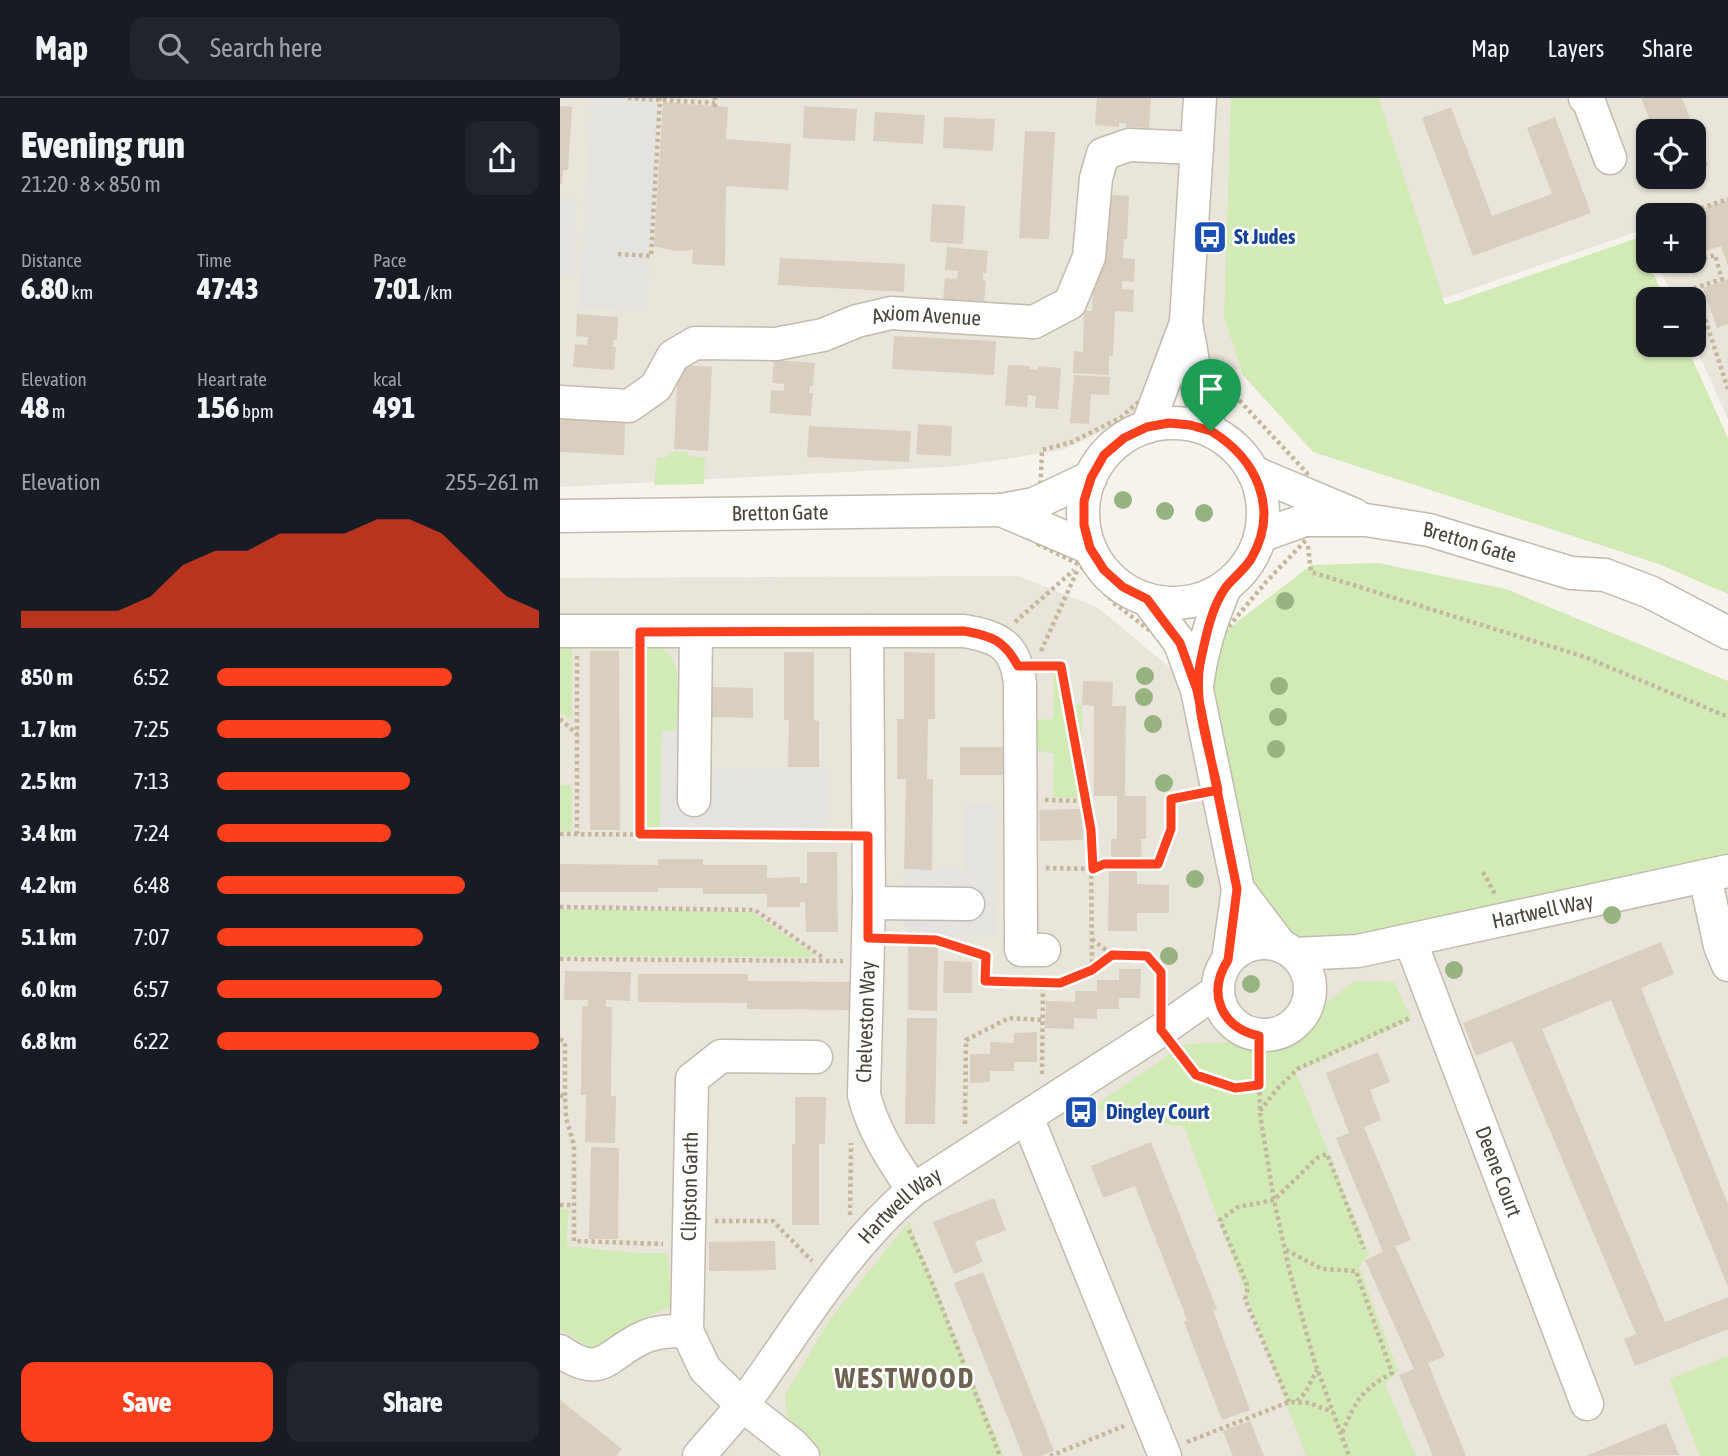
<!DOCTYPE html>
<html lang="en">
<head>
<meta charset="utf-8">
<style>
  body { margin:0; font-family:"Asap Condensed",sans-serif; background:#20242c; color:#f1f3f6; height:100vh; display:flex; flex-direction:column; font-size:26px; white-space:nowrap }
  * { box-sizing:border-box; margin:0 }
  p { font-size:23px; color:#9ea1a6 }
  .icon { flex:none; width:38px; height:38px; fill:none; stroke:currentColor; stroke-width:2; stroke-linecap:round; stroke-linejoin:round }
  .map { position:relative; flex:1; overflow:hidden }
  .details { display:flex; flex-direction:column; background:#171b24; width:560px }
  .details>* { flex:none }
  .tools { position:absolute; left:1076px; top:21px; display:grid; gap:14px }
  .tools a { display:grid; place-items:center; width:70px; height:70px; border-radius:14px; background:#171b24; box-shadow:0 2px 5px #0004; font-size:35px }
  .pin { position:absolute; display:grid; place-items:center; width:60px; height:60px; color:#fff; margin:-72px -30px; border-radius:50% 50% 50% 0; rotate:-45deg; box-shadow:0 0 7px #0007 }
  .pin .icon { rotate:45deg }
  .round { display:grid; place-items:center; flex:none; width:74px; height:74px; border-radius:14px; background:#20242c }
  .summary { display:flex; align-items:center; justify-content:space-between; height:119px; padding:0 21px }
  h1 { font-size:38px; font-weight:800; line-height:52px }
  .stats { display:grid; grid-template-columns:repeat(3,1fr); gap:10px; height:119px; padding:7px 21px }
  .stats div { display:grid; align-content:center }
  .stats b { font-size:30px; font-weight:800 }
  .stats small { font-size:19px; font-weight:400 }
  .stats p { font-size:19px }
  .chart { height:196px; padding:14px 21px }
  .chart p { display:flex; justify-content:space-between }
  .chart svg { width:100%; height:126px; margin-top:7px; fill:#fc3f1d; opacity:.7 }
  .cta { display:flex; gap:14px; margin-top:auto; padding:14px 21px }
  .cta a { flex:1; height:80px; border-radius:14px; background:#fc3f1d; color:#fff; font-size:28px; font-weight:800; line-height:80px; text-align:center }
  .cta a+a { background:#20242c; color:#f1f3f6 }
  ul { padding:0 21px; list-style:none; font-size:23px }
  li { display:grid; grid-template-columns:112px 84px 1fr; align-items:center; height:52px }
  li i { height:18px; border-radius:9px; background:#fc3f1d }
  header { display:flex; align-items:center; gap:42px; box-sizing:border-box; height:98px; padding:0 35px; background:#171b24; border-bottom:2px solid #363941 }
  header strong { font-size:33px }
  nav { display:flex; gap:38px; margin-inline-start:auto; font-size:24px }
  .search { width:490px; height:63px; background:#20242c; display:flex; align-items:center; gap:18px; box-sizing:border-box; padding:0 24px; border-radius:14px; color:#9ea1a6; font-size:26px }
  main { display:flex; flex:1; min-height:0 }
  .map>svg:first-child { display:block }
  .residential { fill:#eae5da; fill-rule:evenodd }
  .green { fill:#d2eab5 }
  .parking { fill:#e5e3e0 }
  .building { fill:#d8cfc1 }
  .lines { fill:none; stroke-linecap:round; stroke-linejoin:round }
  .minor-casing { stroke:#c2bbae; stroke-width:35 }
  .path { stroke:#c4b79f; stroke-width:4.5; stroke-dasharray:3.5 3.5; stroke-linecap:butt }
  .minor { stroke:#fff; stroke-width:32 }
  .tree { fill:#97b381 }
  .route-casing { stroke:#fff; stroke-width:14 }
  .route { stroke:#fc3f1d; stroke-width:9 }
  .labels { text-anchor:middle; stroke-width:5; stroke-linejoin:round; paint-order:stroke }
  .transit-label { font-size:21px; font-weight:bold; fill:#164399; stroke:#fff; text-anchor:start }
  .street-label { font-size:21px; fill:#4b4439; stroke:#fff }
  .district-label { font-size:28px; font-weight:bold; letter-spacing:2px; fill:#6e6250; stroke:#fff }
</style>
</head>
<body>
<header>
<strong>Map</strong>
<div class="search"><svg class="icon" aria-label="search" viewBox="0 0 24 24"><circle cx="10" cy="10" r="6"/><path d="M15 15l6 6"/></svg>Search here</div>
<nav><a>Map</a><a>Layers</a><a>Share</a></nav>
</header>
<main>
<section class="details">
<div class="summary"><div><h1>Evening run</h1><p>21:20 · 8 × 850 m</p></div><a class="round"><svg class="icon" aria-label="share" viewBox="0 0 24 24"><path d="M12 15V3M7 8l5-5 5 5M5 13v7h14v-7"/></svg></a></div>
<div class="stats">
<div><p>Distance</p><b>6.80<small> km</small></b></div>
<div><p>Time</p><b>47:43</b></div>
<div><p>Pace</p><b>7:01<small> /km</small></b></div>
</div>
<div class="stats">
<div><p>Elevation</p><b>48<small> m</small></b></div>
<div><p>Heart rate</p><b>156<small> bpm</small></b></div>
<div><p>kcal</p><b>491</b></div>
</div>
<div class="chart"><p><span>Elevation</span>255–261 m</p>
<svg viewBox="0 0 160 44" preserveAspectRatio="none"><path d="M0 44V38L10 38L20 38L30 38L40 33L50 22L60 17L70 17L80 11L90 11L100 11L110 6L120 6L130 11L140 22L150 33L160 38V44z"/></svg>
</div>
<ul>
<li><b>850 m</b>6:52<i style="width:73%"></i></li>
<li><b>1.7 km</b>7:25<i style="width:54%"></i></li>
<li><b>2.5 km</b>7:13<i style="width:60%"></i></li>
<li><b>3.4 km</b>7:24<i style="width:54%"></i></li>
<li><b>4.2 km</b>6:48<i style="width:77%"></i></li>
<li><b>5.1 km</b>7:07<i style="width:64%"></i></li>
<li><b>6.0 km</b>6:57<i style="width:70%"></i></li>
<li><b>6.8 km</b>6:22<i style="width:100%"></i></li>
</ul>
<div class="cta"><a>Save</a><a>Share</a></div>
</section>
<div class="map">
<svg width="1168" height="1358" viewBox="0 0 1168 1358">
  <rect width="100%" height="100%" fill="#f6f3ec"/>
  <g class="residential">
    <path d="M0 0H1168V321L1134 246V201H1114L1096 163H1134V117H1088V146L1082 132 592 301 555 327 503 352 400 368 0 389ZM1088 33H1134V79H1088Z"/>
    <polygon points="458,478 537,509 619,577 1168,779 1168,1358 0,1358 0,480"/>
  </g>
  <g class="green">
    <polygon points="671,0 819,0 885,207 1077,140 1105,201 1088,201 1088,247 1126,247 1168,340 1168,496 1099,466 753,354 683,277 664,219"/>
    <polygon points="112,354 126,354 129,358 145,360 144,386 94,387 97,359 105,360"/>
    <polygon points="818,465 946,491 1168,583 1168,763 737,850 684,788 651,609 654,542 751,467"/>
    <polygon points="10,544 12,552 12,622 0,614 0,545"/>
    <path d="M83 550C88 550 95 549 100 550 125 559 117 610 116 632L102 634 100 733H86L84 730Z"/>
    <polygon points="494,570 503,606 522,607 522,700 493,699 494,656 473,651 474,622 493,621"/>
    <polygon points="0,687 10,687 12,690 12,734 0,733"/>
    <polygon points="0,811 192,814 253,856 251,859 0,858"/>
    <polygon points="795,883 834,884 852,922 736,974 809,1156 799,1169 838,1273 825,1286 856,1358 746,1358 624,1029 531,1010 625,946 726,942 756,912"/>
    <polygon points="0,1111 9,1112 6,1148 77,1155 108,1155 111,1209 79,1222 35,1253 0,1231"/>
    <polygon points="349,1124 444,1358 262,1358 227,1319 225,1297 270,1221"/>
    <polygon points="1168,1258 1168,1358 1140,1358 1109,1281"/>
  </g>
  <g class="parking">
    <polygon points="32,0 99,0 87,214 19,209"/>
    <polygon points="0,100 17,101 13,177 0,176"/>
    <polygon points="124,632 124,671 266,670 266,732 100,733 102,633"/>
    <polygon points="405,705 434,705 435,838 344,838 343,772 405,772"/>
  </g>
  <g class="building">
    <polygon points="537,0 591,0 589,30 566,29 566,26 559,25 559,29 535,27"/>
    <polygon points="1081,0 1122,0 1148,67 1134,73 1134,33 1094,33"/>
    <polygon points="103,4 168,9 166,41 231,46 228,92 166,88 165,168 132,166 133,152 114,153 94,148"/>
    <polygon points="0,8 12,9 8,72 3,72 2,86 0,86"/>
    <polygon points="244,8 297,11 295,43 243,40"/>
    <polygon points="891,9 932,118 992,96 967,30 995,19 1031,115 913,158 862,20"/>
    <polygon points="315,14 365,17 363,46 313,43"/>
    <polygon points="384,19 435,21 433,53 383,50"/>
    <polygon points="465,33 495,34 489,141 459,140"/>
    <polygon points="1088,60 1088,79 1118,79 1087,91 1076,65"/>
    <polygon points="539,96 569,98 567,141 564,141 563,160 575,161 574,184 562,183 562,191 574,192 573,214 555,213 553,258 549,258 549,277 513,275 514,253 523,254 524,213 532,213 533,190 536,190 536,183 533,182"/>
    <polygon points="1168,102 1168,168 1161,148 1134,157 1134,117 1123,117"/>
    <polygon points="372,106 405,108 403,146 370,144"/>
    <polygon points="387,149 428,153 426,175 423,175 423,182 426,183 424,206 383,202 385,180 397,181 398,173 385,172"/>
    <polygon points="220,160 345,166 344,194 218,187"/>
    <polygon points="1168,181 1168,226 1157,230 1143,190"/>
    <polygon points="17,216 58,219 57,242 54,242 53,249 56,249 54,272 13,269 15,246 27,247 28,239 16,238"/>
    <polygon points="334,238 436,243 434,277 332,271"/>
    <polygon points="214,262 255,265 253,288 250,288 249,295 253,295 251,318 210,315 211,292 224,293 224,286 212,285"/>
    <polygon points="118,267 152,269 148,353 114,351"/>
    <polygon points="448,267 470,268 470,271 477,272 478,268 501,270 498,311 475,310 476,298 468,297 467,309 445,307"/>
    <polygon points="514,277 550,279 549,297 531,296 529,326 510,325"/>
    <polygon points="0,321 65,325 64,357 0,354"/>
    <polygon points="358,326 392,328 391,358 356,356"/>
    <polygon points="249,328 351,333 349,364 247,359"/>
    <polygon points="30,553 59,553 60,732 30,732"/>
    <polygon points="224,554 254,554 254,622 259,623 259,669 228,669 229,622 224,622"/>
    <polygon points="344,554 375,555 375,621 368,621 367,681 373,681 372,772 344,771 346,681 337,681 337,621 344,621"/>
    <polygon points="523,583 553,584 552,608 566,608 565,698 586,698 586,741 581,741 582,763 551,762 551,741 557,741 557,698 534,698 534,608 522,607"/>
    <polygon points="150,589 193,590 193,620 150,619"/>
    <rect x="400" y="649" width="46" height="28"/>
    <polygon points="522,711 523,742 480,743 479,712"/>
    <polygon points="247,754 277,754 278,834 246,834 245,804 240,804 240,809 207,809 207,796 143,796 143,790 98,790 98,794 0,794 0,766 98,767 98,761 143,761 143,767 207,767 207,780 240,779 240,785 247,785"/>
    <polygon points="549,770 577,771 577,786 609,787 609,815 577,815 577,833 548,833"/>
    <polygon points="1101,844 1114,876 1081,890 1168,1106 1168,1189 1051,902 982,931 1105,1224 1168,1199 1168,1231 1075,1268 1064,1241 1076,1236 952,943 916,958 903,925"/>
    <polygon points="348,847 378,847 377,913 348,912"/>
    <polygon points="384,863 412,864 412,895 383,895"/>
    <polygon points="559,871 581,871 580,900 559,900 559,911 537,911 537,921 514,920 514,931 485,930 486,903 515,904 515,893 537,893 537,882 559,882"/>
    <polygon points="5,873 71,874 70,903 46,902 46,909 52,909 51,998 56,998 55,1045 25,1044 26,997 21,997 22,908 28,908 28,902 4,902"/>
    <polygon points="78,876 188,876 188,883 291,884 290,912 187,911 187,905 78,904"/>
    <polygon points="347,920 377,920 375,1026 345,1026"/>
    <polygon points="477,934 477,964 454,964 454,973 430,973 430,984 410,985 410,956 430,956 430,944 454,945 454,935"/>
    <polygon points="818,954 830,984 810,992 821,1022 804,1029 851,1142 835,1148 885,1258 868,1265 906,1358 873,1358 839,1277 854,1271 805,1162 823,1154 776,1040 789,1035 766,975"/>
    <polygon points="235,999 266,999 265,1046 259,1046 259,1127 232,1127 232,1046 235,1046"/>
    <polygon points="591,1044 657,1211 653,1213 690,1312 662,1322 624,1224 627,1222 575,1088 543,1100 531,1068"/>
    <polygon points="31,1049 59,1050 58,1141 29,1141"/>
    <polygon points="434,1100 446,1132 415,1144 423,1164 394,1176 373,1124"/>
    <polygon points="215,1143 216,1172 149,1173 149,1144"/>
    <polygon points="423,1174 494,1353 480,1358 463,1358 394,1185"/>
    <polygon points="0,1302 62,1351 56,1358 0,1358"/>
    <polygon points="690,1323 704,1358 673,1358 663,1333"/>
    <polygon points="1106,1325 1119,1357 1026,1358"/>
  </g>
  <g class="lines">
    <g class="minor-casing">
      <g id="minor">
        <polyline points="640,0 626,224 638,292 651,333"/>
        <polyline points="1025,0 1029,4 1050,60"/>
        <path id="s1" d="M0 304 69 308 96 289 113 258 135 245 216 246 263 237 297 223 331 215 474 224 510 205 529 159 536 80 543 56 569 47 637 50"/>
        <circle cx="613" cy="415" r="90"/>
        <polyline points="587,329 626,225"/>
        <polyline points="693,374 795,417"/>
        <polyline points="441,412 530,450"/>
        <path id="s2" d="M0 418 441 412 474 406 531 379"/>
        <path id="s3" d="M700 438 745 422H806L869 432 1011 475 1045 477 1090 494 1168 535"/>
        <polyline points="587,501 620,545 637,592 678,791 668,862"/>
        <path d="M0 533H404C439 539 456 547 460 586L461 852H484"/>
        <path d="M307 533 309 805 304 997C313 1033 333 1062 353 1092"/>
        <path d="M637 589C641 554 651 522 665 490"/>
        <polyline points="134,702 136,534"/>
        <polyline points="1145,778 1160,848 1168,867"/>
        <polyline points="678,791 721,848"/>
        <polyline points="309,805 408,806"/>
        <path id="s4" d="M850 842 1027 1306"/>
        <circle cx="704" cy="891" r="46"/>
        <path id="s5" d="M735 856 798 853 1168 773"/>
        <polyline points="467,1019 605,1358"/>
        <path d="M0 1253C43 1283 46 1256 84 1239 98 1233 111 1233 127 1233"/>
        <path id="s6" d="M139 1358C154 1340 170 1323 184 1305 238 1232 283 1151 353 1092L606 929 657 893"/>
        <path id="s7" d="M243 1358 232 1346 182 1307 145 1271 127 1233 132 981 161 958 256 959"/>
      </g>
    </g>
    <g class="path">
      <polyline points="68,0 155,5"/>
      <polyline points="155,9 155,0"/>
      <polyline points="1121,117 1168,101"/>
      <polyline points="58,156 91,158 100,0"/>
      <polyline points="1120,163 1121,167 1155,157 1162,181 1135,190 1168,291"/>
      <polygon points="644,286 665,287 747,375 743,394 747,441 706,484 665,533 609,547 555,506 520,467 478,446 482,352 512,344 560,320 591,293 605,289"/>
      <polyline points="748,448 751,474 1025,559 1168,619"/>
      <polyline points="455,524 514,472"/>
      <polyline points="481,553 518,471"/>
      <polyline points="17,558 17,736"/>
      <polyline points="482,568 501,568 531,732 532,872 500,885 483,884"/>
      <polyline points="0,621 17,636"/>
      <polyline points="485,702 526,703"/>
      <polyline points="0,736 283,738"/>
      <polyline points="80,736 80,558"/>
      <polyline points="486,770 533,771 544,766 598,766 611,731 612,701 633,697"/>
      <polyline points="923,774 935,796"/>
      <polyline points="0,809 195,812 262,859 263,862"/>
      <polyline points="334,841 376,842 426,858 425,883 483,884 482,979"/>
      <polyline points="532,841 552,857"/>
      <polyline points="0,861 283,863"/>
      <polyline points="532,872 552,857 587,858 601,874 602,900"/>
      <polyline points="699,938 700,1016 714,1102 729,1171 754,1262 789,1358"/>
      <polyline points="0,941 5,944 5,999"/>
      <polyline points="617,952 636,977 675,990 699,987"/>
      <polyline points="0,997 5,999 6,1020 14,1047 14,1143 103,1146"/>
      <polyline points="700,1013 716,992 739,970 850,920"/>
      <polyline points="405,1026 406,942 449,920 482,922"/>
      <polyline points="0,1107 14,1107"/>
      <polyline points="290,1117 291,1045"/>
      <polyline points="155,1123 213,1123 252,1163"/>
      <polyline points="349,1132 373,1187 440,1358"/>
      <path d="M726 1152 762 1171 796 1173 832 1275C802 1291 795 1304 782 1335"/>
      <polyline points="737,1303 745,1295 757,1272"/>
      <polyline points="729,1304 685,1201 688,1189 660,1122 678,1109 714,1102 757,1060 767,1056 804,1151"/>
      <polyline points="627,1344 729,1304 749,1305 773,1314"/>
      <polyline points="490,1358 564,1328"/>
    </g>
    <use href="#minor" class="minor"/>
  </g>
  <g class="tree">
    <circle cx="563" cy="402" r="9"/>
    <circle cx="605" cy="413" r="9"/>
    <circle cx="644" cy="415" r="9"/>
    <circle cx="725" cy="503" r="9"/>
    <circle cx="585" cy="578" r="9"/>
    <circle cx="719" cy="588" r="9"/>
    <circle cx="584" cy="599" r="9"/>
    <circle cx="718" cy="619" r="9"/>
    <circle cx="593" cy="626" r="9"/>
    <circle cx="716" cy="651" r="9"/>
    <circle cx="604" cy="685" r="9"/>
    <circle cx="635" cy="781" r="9"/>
    <circle cx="1052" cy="817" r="9"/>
    <circle cx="609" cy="858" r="9"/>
    <circle cx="894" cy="872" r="9"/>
    <circle cx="691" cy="886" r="9"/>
  </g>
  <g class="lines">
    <g class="route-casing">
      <path id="route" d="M651 333C697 361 720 411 691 461 684 472 673 480 666 489 651 509 645 542 640 566 633 605 650 653 658 692L611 701V731L598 766H544L533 771 531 732 501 568H458C444 542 432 538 404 533L80 534V736L308 738V840L376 842 426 858 425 883 500 885 532 872 552 857 587 858 601 874V932L636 977 675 990 699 987V938C660 929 647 895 668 862L677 791 637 592 620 545 587 501 563 489 544 472 530 450 524 427V403L531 380 544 357 564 340 587 329 609 325 630 327 651 333"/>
    </g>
    <use href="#route" class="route"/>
  </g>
  <defs>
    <g id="bus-square" transform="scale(1.75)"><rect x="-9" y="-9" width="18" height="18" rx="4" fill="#1a4fb4" stroke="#fff"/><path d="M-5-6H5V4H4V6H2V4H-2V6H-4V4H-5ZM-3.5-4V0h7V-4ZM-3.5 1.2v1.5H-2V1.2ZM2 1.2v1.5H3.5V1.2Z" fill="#fff"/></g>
  </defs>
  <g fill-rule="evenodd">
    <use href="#bus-square" x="650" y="139"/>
    <use href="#bus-square" x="521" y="1014"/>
  </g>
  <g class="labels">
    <g class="transit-label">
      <text x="674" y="146">St Judes</text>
      <text x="546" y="1021">Dingley Court</text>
    </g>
    <g class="street-label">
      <text dy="7" stroke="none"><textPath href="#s1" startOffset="399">Axiom Avenue</textPath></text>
      <text dy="7" stroke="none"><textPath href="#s2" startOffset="220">Bretton Gate</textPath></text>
      <text dy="7" stroke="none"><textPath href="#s3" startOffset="215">Bretton Gate</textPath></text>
      <text dy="7" stroke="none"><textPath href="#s5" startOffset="252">Hartwell Way</textPath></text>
      <text transform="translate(306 924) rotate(-88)" y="7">Chelveston Way</text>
      <text dy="7" stroke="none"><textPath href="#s4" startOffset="248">Deene Court</textPath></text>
      <text dy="7" stroke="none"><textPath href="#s7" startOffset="318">Clipston Garth</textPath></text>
      <text dy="7" stroke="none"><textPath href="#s6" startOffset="322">Hartwell Way</textPath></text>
    </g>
    <g class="district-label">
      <text x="345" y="1290">WESTWOOD</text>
    </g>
  </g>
</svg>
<div class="tools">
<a><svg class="icon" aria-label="locate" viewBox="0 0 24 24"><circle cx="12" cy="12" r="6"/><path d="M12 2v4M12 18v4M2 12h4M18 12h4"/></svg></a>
<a>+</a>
<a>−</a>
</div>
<div class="pin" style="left:651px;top:333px;background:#1e9e55"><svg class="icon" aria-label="arrive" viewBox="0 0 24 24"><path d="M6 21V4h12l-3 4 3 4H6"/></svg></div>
</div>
</main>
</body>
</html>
